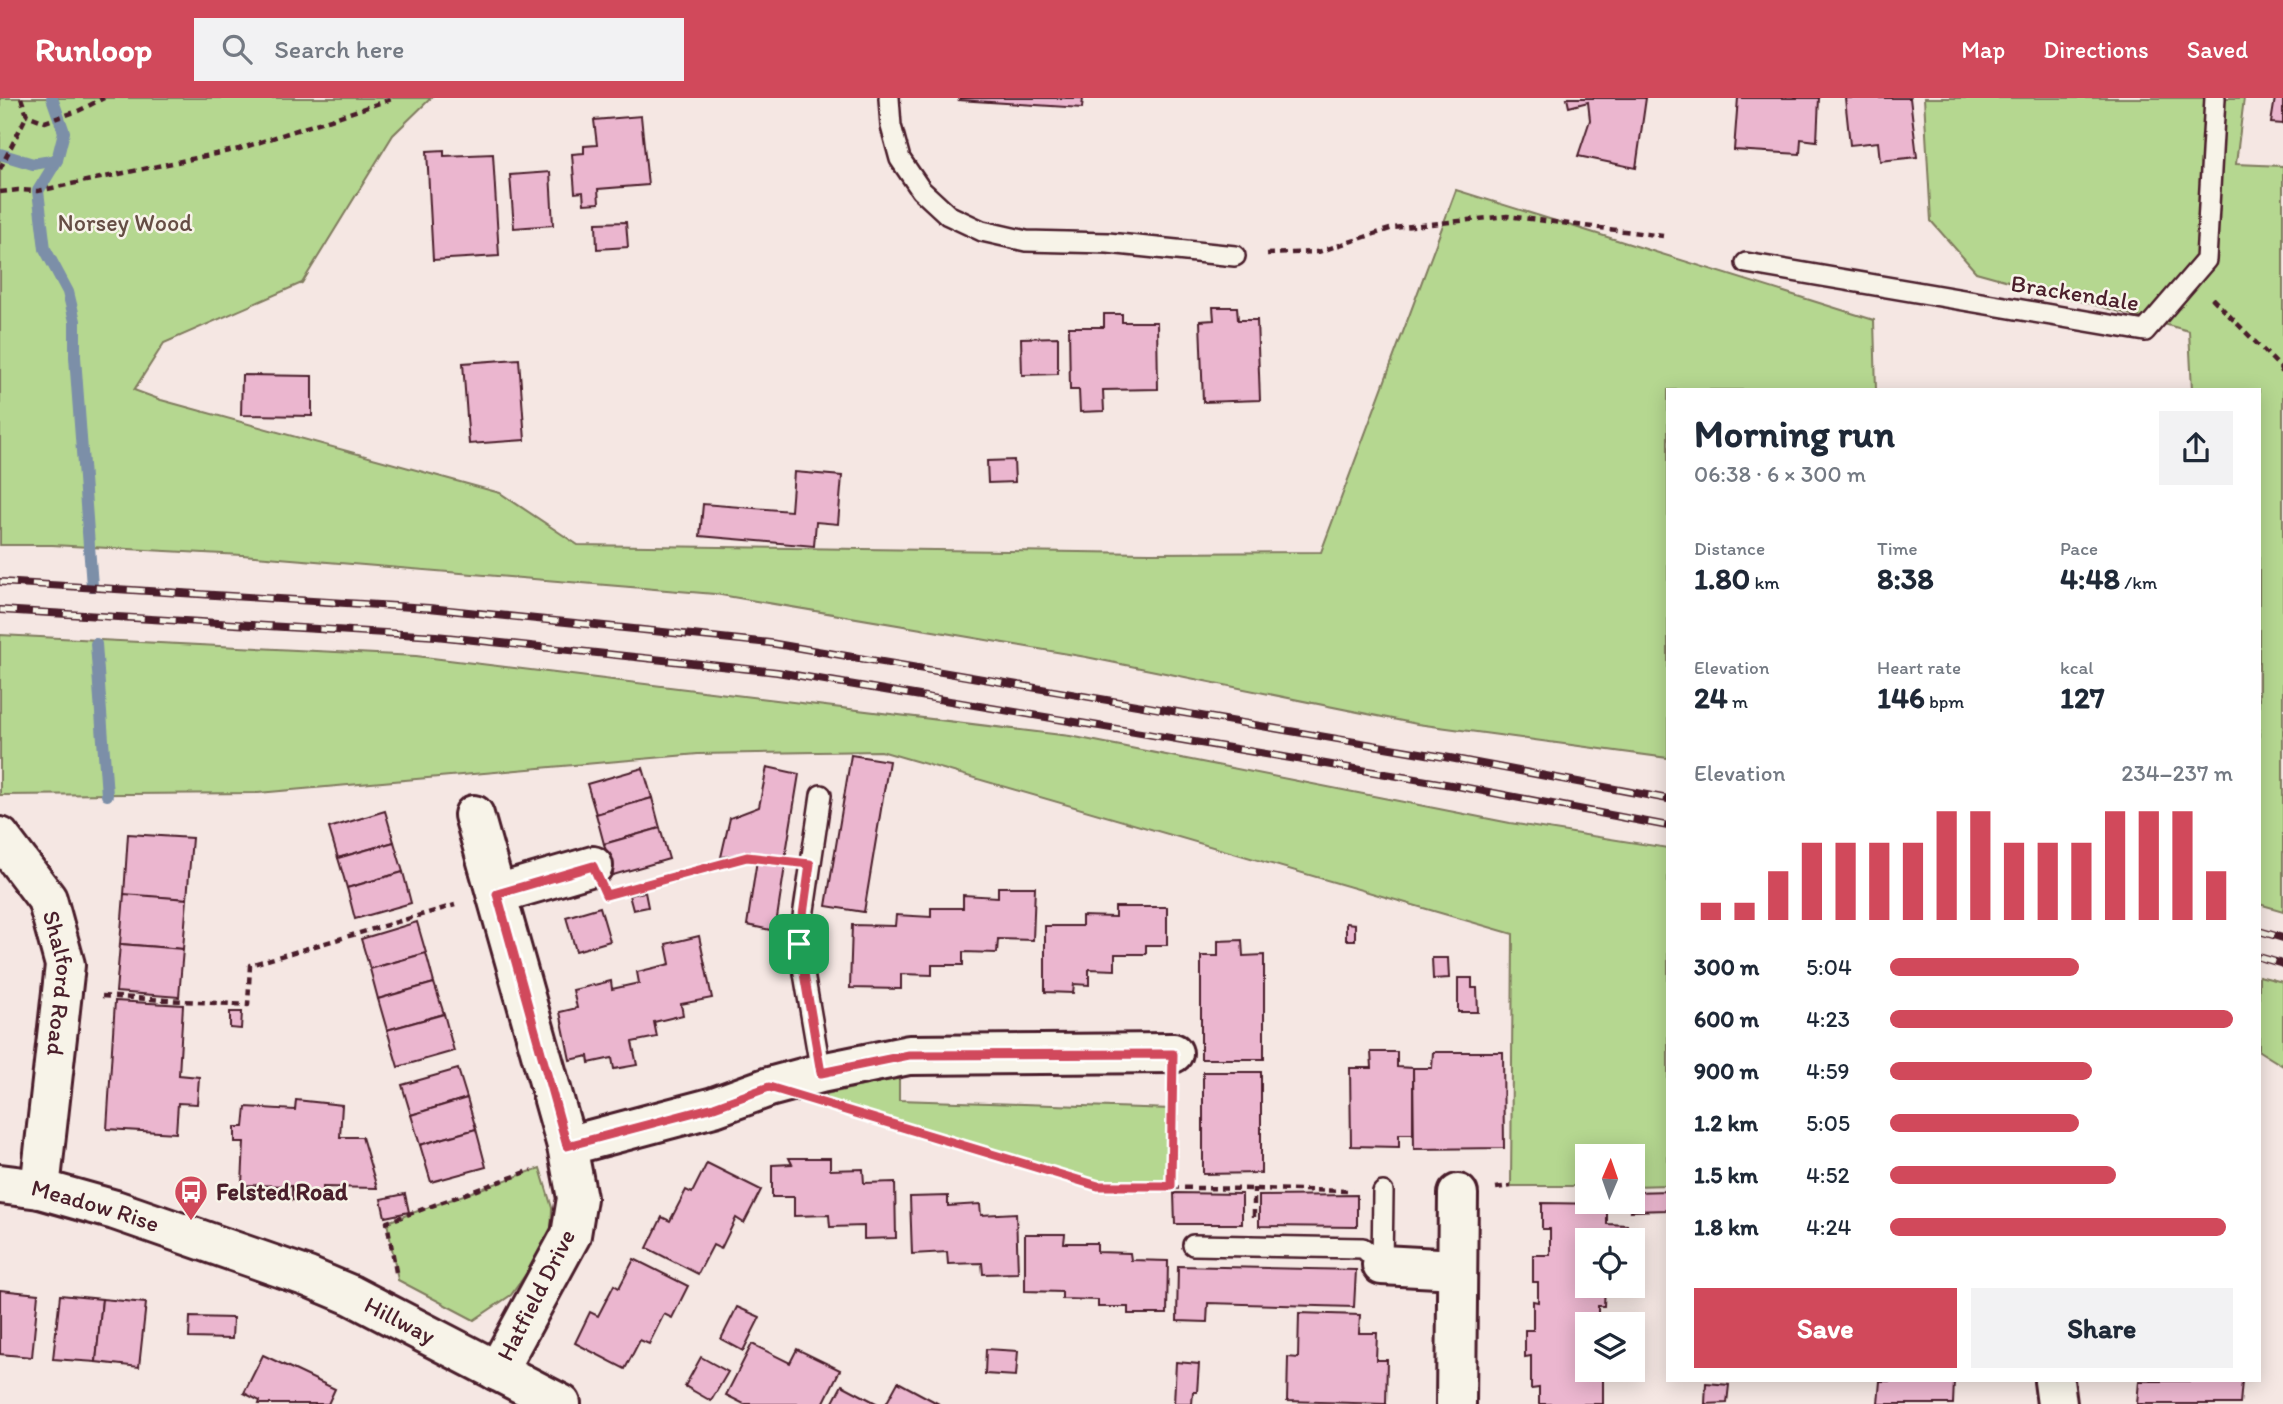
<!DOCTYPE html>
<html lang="en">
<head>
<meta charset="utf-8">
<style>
  body { margin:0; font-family:Itim,sans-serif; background:#f2f2f3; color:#1f2937; height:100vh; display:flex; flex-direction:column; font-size:26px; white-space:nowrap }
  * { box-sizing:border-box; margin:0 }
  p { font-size:23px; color:#747a83 }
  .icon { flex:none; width:38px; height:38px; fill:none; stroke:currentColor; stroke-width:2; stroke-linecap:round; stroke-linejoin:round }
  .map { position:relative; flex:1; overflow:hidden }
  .drawer { position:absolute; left:1666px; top:290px; width:595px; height:994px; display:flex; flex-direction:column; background:#fff; border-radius:0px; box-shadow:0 4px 18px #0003 }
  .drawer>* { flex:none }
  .needle { width:46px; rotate:2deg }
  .fabs { position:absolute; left:1575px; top:1046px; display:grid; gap:14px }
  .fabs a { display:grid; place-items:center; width:70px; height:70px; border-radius:0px; background:#fff; box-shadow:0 4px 18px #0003; font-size:35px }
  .pin { position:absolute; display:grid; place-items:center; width:60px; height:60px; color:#fff; margin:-30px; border-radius:14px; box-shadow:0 4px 10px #0006 }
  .round { display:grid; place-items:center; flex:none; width:74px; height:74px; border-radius:0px; background:#f2f2f3 }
  .head { display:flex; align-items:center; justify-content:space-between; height:119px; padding:0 28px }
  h1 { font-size:38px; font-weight:700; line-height:52px }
  .stats { display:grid; grid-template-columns:repeat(3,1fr); gap:10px; height:119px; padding:7px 28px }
  .stats div { display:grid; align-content:center }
  .stats b { font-size:30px; font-weight:700 }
  .stats small { font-size:19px; font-weight:400 }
  .stats p { font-size:19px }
  .chart { height:196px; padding:14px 28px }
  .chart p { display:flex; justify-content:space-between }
  .chart svg { width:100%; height:126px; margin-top:7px; stroke:#d1495b; stroke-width:6 }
  .action { display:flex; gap:14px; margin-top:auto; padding:14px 28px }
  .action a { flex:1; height:80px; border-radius:0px; background:#d1495b; color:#fff; font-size:28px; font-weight:700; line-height:80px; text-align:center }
  .action a+a { background:#f2f2f3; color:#1f2937 }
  ul { padding:0 28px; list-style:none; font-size:23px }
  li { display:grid; grid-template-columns:112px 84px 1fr; align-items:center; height:52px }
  li i { height:18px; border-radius:9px; background:#d1495b }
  header { display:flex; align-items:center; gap:42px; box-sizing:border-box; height:98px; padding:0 35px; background:#d1495b; color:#fff }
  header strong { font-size:33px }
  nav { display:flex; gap:38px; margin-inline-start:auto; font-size:24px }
  .search { width:490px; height:63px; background:#f2f2f3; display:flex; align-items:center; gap:18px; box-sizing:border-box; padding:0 24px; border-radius:0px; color:#747a83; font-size:26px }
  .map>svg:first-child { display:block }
  .green { fill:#b5d790; stroke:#807b5e; stroke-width:2 }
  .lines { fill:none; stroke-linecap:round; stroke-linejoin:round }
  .stream { stroke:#7b8fa8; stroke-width:12 }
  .building { fill:#ebb6cf; stroke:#4a1f2b; stroke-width:2 }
  .lane-casing { stroke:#4a1f2b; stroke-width:24 }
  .street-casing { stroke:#4a1f2b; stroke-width:44 }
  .path { stroke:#4a1f2b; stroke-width:4.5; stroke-dasharray:7 5; stroke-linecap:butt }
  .lane { stroke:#f7f3e8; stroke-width:19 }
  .street { stroke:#f7f3e8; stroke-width:38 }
  .rail-casing { stroke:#4a1f2b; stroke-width:8 }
  .rail { stroke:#f7f3e8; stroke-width:5; stroke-dasharray:16; stroke-linecap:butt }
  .route-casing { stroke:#fff; stroke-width:14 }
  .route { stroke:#d1495b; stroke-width:9 }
  .labels { text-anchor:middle; stroke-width:5; stroke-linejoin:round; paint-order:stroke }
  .park-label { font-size:24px; fill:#654d44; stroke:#f7f3e8 }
  .street-label { font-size:24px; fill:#4a1f2b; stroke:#f7f3e8 }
  .poi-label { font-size:24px; font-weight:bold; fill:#4a1f2b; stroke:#f7f3e8; text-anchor:start }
</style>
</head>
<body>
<header>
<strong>Runloop</strong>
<div class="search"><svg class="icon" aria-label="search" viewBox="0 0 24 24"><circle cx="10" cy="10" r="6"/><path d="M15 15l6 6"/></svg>Search here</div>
<nav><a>Map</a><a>Directions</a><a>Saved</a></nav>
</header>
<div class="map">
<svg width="2283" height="1306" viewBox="0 0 2283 1306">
  <rect width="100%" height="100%" fill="#f5e7e3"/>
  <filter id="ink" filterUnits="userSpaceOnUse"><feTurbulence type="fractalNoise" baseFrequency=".0143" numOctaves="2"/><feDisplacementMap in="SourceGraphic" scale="14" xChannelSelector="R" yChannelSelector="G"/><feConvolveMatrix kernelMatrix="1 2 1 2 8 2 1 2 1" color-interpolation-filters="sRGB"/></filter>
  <g filter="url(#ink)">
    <g class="green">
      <polygon points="0,0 431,0 393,37 302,185 164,245 134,292 161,302 500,395 578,447 1150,455 1321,454 1456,92 1874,222 1876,292 1668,292 1668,660 1417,626 1086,559 715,496 242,457 52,447 0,447"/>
      <polygon points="1924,0 2244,0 2236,66 2283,68 2283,813 2259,806 2259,292 2192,292 2189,233 1976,174 1931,123"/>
      <polygon points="0,537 416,558 1070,638 1510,725 1668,750 1668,1087 1633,1088 1633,1059 1587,1059 1587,1088 1511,1088 1513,836 881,653 698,656 258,695 0,697"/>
      <polygon points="2259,878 2283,884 2283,968 2259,953"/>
      <polygon points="899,980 899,1002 1172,1011 1171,1088 1098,1088 828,1007 826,996"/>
      <polygon points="540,1070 552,1110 551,1141 511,1197 474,1222 398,1182 387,1124"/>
    </g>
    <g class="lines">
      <g class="stream">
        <polyline points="52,0 64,34 57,62 38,93 45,151 68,194 75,223 75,259 92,488"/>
        <polyline points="0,56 33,66 57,62"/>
        <polyline points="96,546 107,697"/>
      </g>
    </g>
    <g class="building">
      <polygon points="960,0 1083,0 1082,10 959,2"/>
      <polygon points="1567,0 1646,0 1636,70 1578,58 1590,22 1588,4 1569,9"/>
      <polygon points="1738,0 1819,0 1817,43 1801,41 1800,56 1734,52"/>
      <polygon points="1845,0 1910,0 1917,59 1880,63 1878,44 1850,47"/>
      <polygon points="2275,0 2283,1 2283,26 2271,25"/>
      <polygon points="641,18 648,87 598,91 599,105 584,106 583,94 575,95 572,56 584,55 584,48 597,47 594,22"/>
      <polygon points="444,52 444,58 493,56 499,158 433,162 427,53"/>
      <polygon points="550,74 553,127 514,130 510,77"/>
      <polygon points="626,124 628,149 597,151 596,125"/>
      <polygon points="1213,209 1237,209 1238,222 1257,222 1260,302 1203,304 1200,223 1214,222"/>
      <polygon points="1104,216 1122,216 1122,224 1157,224 1158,291 1103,292 1104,313 1080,314 1079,292 1070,292 1069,229 1104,229"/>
      <polygon points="1058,239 1058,276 1022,277 1021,240"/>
      <polygon points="519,261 525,342 469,346 463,265"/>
      <polygon points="242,277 312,278 312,318 241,317"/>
      <polygon points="1014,362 1015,384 988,385 987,363"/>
      <polygon points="794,374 842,378 838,426 816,424 814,448 700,438 703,406 791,413"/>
      <polygon points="851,657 889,663 864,814 826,808"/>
      <polygon points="767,669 799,676 785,761 751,756 721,759 730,720 759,709"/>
      <polygon points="643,670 652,700 596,716 587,686"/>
      <polygon points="652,700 660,730 604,746 596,716"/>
      <polygon points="385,713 394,744 338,760 329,730"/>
      <polygon points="660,730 669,761 613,777 604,746"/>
      <polygon points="128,736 192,740 187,801 124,797"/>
      <polygon points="394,744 403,774 347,790 338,760"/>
      <polygon points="757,762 785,768 775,833 747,827"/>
      <polygon points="403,774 411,805 355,821 347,790"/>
      <polygon points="998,789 1035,789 1033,842 998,841 997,855 963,854 963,867 932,867 932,877 901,876 901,891 850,890 852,827 895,828 896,817 931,819 931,810 963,810 963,797 998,799"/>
      <polygon points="645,794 648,809 633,812 629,797"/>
      <polygon points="124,796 187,801 183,851 120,846"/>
      <polygon points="600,809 610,843 576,853 566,819"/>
      <polygon points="1115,809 1167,809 1167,847 1146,847 1146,856 1115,856 1115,872 1089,871 1089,887 1074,886 1073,895 1045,894 1045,828 1082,828 1082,818 1115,819"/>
      <polygon points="417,824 426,855 370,871 361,841"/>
      <polygon points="1346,825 1355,826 1355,842 1346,842"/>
      <polygon points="699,838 712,900 681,906 683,917 654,924 657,939 632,944 637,967 614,971 612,960 589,965 588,958 570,962 560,914 577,910 573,892 611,883 612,891 639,885 637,874 670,866 666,846"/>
      <polygon points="1242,842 1243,858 1264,857 1264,961 1201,961 1201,858 1218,858 1218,843"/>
      <polygon points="120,846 183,851 179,899 116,894"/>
      <polygon points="426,855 434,885 378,901 370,871"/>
      <polygon points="1432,860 1448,860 1449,880 1433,881"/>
      <polygon points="1458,880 1472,880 1472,890 1477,890 1478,914 1458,914"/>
      <polygon points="434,885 444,916 387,932 378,901"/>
      <polygon points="115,903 183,907 179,977 199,979 197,1006 178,1005 176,1035 107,1031"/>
      <polygon points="230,914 242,914 241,931 230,930"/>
      <polygon points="444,916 454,953 398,969 387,932"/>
      <polygon points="1371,954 1397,954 1397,969 1413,970 1413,1036 1399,1036 1399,1049 1351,1048 1350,970 1372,970"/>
      <polygon points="1433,954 1503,954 1504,1050 1414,1051 1413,970 1432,970"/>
      <polygon points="458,971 467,1000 411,1017 402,987"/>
      <polygon points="1203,974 1261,974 1261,1075 1203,1076"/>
      <polygon points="467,1000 476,1031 420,1047 411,1017"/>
      <polygon points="296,1002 342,1007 340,1039 362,1039 377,1090 323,1089 323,1103 292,1102 292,1088 242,1087 244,1044 235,1044 235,1029 244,1029 246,1009 295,1012"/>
      <polygon points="476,1031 486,1069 431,1084 420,1047"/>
      <polygon points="789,1060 830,1060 830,1072 863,1071 864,1085 895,1084 896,1140 864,1141 864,1128 830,1129 829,1117 794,1118 794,1099 772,1099 772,1067 792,1066"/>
      <polygon points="707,1065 761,1092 744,1125 736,1120 721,1151 713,1147 698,1176 647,1150 662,1119 670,1123 686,1092 692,1095"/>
      <polygon points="1668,1093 1668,1112 1630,1113 1633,1094"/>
      <polygon points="1174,1095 1242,1096 1242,1126 1175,1126"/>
      <polygon points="405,1096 409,1114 385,1119 381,1101"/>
      <polygon points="1357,1097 1357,1129 1259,1128 1259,1098"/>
      <polygon points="948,1098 948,1108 980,1106 981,1117 1016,1115 1018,1175 983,1176 982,1165 948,1166 947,1154 912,1156 910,1099"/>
      <polygon points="1542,1105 1607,1106 1607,1126 1627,1127 1626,1143 1587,1143 1587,1188 1605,1188 1604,1208 1598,1208 1598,1227 1587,1227 1587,1272 1597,1272 1597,1277 1603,1275 1603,1306 1539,1306 1539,1290 1531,1291 1531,1258 1525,1259 1525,1232 1533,1232 1533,1203 1538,1204 1538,1184 1533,1184 1533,1157 1550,1157 1550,1131 1542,1131"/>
      <polygon points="1025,1136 1065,1136 1064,1145 1097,1145 1097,1154 1130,1155 1131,1162 1168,1163 1167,1216 1128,1216 1128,1209 1098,1209 1098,1202 1062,1201 1062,1194 1025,1193"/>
      <polygon points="634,1161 688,1188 672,1220 664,1216 649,1246 640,1242 625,1271 575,1245 590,1214 598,1218 614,1187 619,1190"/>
      <polygon points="1178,1168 1356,1172 1354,1209 1208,1205 1207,1224 1177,1223"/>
      <polygon points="0,1192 38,1196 32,1259 0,1256"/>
      <polygon points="60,1197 102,1201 96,1264 53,1261"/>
      <polygon points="102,1201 146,1205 139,1269 96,1264"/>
      <polygon points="737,1209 760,1219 743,1253 721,1241"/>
      <polygon points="1299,1215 1360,1217 1359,1235 1377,1235 1376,1262 1387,1262 1386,1306 1287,1303 1288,1259 1298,1260"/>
      <polygon points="190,1219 233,1220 232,1241 189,1240"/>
      <polygon points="752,1246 790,1265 797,1251 840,1272 823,1306 744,1306 726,1297"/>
      <polygon points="986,1251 1018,1253 1016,1278 985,1276"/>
      <polygon points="263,1257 335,1291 328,1306 259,1306 260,1303 244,1295"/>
      <polygon points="701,1259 728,1274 711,1303 685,1288"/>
      <polygon points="1176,1264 1199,1266 1197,1294 1193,1294 1192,1306 1174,1306"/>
      <polygon points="1880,1283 1954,1283 1953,1306 1878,1306"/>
      <polygon points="2139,1283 2242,1283 2240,1306 2137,1306"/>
      <polygon points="898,1284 939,1306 886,1306"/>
      <polygon points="1706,1285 1729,1287 1727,1305 1705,1306"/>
      <polygon points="842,1287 878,1306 832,1306"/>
    </g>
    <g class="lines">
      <g class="lane-casing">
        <g id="lane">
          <polyline points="889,0 891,28 900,61 921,92 948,117 982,133 1026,143 1108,145 1235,158"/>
          <polyline points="1746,165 2145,233 2206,162 2215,0"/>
          <polyline points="821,697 799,846 821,975"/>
          <polyline points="1193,1147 1363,1150 1382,1167 1383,1094"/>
        </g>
      </g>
      <g class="street-casing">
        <g id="street">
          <polyline points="474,717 567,1048 577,1100 571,1137 497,1273"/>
          <path id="s1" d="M0 739 47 801 65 867 40 1091"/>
          <polyline points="497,796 593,768"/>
          <polyline points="567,1048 714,1009 769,989 821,975 909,957 1173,955"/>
          <path id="s2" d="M0 1086 40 1091 115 1112 308 1179 351 1197 561 1306"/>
          <polyline points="1382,1167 1456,1171"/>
          <polyline points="2054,1283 2057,1306"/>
          <polyline points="1456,1306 1458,1096"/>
        </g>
      </g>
      <g class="path">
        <polyline points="21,0 27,17 45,24 78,13 104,0"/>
        <polyline points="0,71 27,17"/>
        <polyline points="0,94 18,92 38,93 239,51 395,0"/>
        <polyline points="1267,156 1318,154 1393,130 1507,118 1663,138"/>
        <polyline points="2212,200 2280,269 2283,276"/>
        <polyline points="626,792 747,759 781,763"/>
        <polyline points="102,898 248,907 250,867 455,807"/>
        <polyline points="847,1013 1098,1088 1352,1093"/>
        <polyline points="1171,1088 1172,994"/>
        <polyline points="1496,1090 1511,1088"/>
        <polyline points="1254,1119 1254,1090"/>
        <polyline points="396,1174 387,1124 532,1072"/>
      </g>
      <use href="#lane" class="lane"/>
      <use href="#street" class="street"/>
      <g class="rail-casing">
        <g id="rail">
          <polyline points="0,484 429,510 770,545 1450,660 1668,701"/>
          <polyline points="0,512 436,538 777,574 1457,688 1668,728"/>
          <polyline points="2259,833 2283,840"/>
          <polyline points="2259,859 2283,866"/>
        </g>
      </g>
      <use href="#rail" class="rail"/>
    </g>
  </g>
  <g class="lines" filter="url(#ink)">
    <g class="route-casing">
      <polygon id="route" points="747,759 810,766 799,846 821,975 909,957 1173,956 1171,1088 1098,1088 769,989 714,1009 567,1048 497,796 593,768 606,797"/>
    </g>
    <use href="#route" class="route"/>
  </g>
  <defs>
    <g id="bus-pin" transform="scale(1.75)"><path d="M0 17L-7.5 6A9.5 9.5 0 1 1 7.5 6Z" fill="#d1495b" stroke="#f7f3e8"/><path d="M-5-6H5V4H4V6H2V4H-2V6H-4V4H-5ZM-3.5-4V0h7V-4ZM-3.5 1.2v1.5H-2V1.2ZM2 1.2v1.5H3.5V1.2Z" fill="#fff"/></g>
  </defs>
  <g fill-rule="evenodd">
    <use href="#bus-pin" x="191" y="1094"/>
  </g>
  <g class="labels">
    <g class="park-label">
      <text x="125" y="133">Norsey Wood</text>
    </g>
    <g class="street-label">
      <text transform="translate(2075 195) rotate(9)" y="8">Brackendale</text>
      <text dy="8" stroke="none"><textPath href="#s1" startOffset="164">Shalford Road</textPath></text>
      <text dy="8" stroke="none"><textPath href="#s2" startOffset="98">Meadow Rise</textPath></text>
      <text transform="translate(536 1197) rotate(-63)" y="8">Hatfield Drive</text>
      <text dy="8" stroke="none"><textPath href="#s2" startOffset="424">Hillway</textPath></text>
    </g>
    <g class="poi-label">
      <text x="216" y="1102">Felsted Road</text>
    </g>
  </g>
</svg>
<div class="fabs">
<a><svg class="needle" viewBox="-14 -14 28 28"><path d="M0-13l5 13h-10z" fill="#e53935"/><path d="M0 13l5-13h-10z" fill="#747a83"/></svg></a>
<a><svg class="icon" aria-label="locate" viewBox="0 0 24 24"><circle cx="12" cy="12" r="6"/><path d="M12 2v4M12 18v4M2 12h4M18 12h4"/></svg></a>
<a><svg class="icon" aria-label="layers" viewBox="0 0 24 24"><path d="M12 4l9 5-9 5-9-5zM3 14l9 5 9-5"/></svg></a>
</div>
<div class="pin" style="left:799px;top:846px;background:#1e9e55"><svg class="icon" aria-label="arrive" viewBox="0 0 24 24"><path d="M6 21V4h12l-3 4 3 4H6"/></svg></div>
<section class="drawer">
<div class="head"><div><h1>Morning run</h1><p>06:38 · 6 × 300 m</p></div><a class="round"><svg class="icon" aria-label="share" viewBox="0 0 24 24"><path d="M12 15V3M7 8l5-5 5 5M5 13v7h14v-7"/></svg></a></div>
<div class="stats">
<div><p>Distance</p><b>1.80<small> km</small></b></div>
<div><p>Time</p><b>8:38</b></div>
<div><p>Pace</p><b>4:48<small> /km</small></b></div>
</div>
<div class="stats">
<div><p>Elevation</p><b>24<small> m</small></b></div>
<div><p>Heart rate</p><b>146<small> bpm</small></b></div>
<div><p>kcal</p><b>127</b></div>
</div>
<div class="chart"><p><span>Elevation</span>234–237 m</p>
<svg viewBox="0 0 160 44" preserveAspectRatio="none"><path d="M5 44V38M15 44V38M25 44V27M35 44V17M45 44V17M55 44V17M65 44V17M75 44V6M85 44V6M95 44V17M105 44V17M115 44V17M125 44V6M135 44V6M145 44V6M155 44V27"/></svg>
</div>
<ul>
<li><b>300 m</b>5:04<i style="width:55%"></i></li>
<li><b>600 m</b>4:23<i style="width:100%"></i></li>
<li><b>900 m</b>4:59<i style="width:59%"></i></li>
<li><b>1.2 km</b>5:05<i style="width:55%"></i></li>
<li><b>1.5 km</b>4:52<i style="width:66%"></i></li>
<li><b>1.8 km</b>4:24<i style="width:98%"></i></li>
</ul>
<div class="action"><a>Save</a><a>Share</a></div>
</section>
</div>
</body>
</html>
